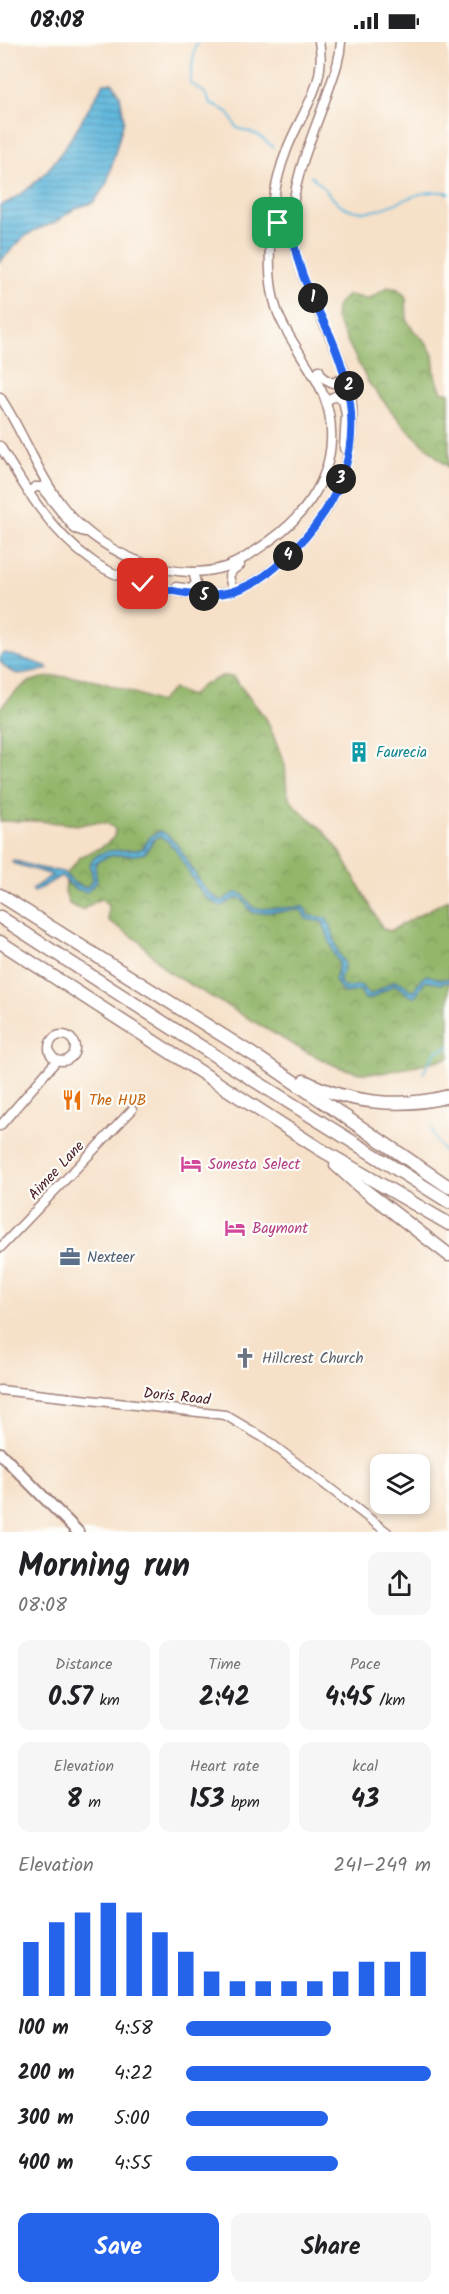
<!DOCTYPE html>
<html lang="en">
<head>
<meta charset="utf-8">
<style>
  body { margin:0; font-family:Kalam,sans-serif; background:#f6f6f6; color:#202124; height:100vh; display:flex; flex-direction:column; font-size:22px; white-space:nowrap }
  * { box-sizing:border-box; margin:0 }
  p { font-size:20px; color:#757577 }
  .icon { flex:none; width:33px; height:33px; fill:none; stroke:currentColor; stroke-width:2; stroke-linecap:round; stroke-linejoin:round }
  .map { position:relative; height:1490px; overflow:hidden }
  .drawer { display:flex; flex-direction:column; background:#fff; flex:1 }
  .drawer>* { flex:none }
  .buttons { position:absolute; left:370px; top:1412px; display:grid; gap:12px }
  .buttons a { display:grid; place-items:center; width:60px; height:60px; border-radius:12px; background:#fff; box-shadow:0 3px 9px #0003; font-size:30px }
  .pin { position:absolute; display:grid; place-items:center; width:51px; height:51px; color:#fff; margin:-26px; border-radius:12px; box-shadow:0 3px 9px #0006 }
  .km { position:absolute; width:30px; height:30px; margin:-15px; border-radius:50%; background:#222; color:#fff; font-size:16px; line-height:30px; text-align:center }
  .round { display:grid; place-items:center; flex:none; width:63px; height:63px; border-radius:12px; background:#f6f6f6 }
  .summary { display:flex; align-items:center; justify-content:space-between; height:102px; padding:0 18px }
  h1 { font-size:33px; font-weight:700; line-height:45px }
  .figures { display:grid; grid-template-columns:repeat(3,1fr); gap:9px; height:102px; padding:6px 18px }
  .figures div { display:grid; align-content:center; border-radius:12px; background:#f6f6f6; text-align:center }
  .figures b { font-size:26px; font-weight:700 }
  .figures small { font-size:16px; font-weight:400 }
  .figures p { font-size:16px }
  .chart { height:168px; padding:12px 18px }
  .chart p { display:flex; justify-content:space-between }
  .chart svg { width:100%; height:108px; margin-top:6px; stroke:#2563eb; stroke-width:6 }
  .action { display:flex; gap:12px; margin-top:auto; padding:12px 18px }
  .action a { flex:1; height:69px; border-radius:12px; background:#2563eb; color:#fff; font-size:24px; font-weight:700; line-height:69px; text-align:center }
  .action a+a { background:#f6f6f6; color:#202124 }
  ul { padding:0 18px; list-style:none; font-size:20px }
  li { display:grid; grid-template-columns:96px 72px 1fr; align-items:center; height:45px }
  li i { height:15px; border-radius:8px; background:#2563eb }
  .status { display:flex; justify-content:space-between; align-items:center; height:42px; padding:0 30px; background:#fff; direction:ltr }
  .status svg { height:16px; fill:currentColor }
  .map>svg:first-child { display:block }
  .forest { fill:url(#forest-crowns); stroke:#6e6a4a; stroke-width:1.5 }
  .water { fill:url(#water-rules); stroke:#556c84; stroke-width:1.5 }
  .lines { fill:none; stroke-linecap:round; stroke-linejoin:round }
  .stream { stroke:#60b8dd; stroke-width:2 }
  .minor-casing { stroke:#a0807a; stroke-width:11 }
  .major-casing { stroke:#a0807a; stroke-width:14 }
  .highway-casing { stroke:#a0807a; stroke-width:15 }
  .minor { stroke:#fff; stroke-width:8 }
  .major { stroke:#fff; stroke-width:10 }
  .highway { stroke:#fff; stroke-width:12 }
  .route-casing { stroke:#fff; stroke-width:12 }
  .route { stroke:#2563eb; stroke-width:8 }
  .labels { text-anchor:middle; stroke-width:4.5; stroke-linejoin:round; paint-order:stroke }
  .culture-label { font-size:15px; fill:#0d838f; stroke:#fdfcf7; text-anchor:start }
  .food-label { font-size:15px; fill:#c56008; stroke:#fdfcf7; text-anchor:start }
  .hotel-label { font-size:15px; fill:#b23c85; stroke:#fdfcf7; text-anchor:start }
  .street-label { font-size:15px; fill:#4a1f2b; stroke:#fdfcf7 }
  .service-label { font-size:15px; fill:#4e5e75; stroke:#fdfcf7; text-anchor:start }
  .worship-label { font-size:15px; fill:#5b616d; stroke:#fdfcf7; text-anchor:start }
</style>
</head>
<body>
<div class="status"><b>08:08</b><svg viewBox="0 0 49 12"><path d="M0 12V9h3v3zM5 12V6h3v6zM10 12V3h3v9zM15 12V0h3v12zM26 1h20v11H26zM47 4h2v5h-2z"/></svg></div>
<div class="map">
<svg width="449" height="1490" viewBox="0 0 449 1490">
  <defs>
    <pattern id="forest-crowns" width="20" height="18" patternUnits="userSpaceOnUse" patternTransform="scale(1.5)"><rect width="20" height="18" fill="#93b66a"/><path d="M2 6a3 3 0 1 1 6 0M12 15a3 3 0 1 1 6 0" fill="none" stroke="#7a9357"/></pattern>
    <pattern id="water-rules" width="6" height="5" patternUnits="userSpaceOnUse" patternTransform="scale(1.5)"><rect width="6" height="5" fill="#60b8dd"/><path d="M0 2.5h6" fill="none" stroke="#5195b3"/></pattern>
  </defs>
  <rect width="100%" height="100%" fill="#fdfcf7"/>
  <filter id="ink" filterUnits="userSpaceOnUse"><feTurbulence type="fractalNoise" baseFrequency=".0167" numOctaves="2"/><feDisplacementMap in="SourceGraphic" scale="12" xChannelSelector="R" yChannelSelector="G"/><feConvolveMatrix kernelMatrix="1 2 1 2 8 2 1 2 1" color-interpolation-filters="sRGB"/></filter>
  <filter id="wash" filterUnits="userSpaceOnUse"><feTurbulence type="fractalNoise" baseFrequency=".008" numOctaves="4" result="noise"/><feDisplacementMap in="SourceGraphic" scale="24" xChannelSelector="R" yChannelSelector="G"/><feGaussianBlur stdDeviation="1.35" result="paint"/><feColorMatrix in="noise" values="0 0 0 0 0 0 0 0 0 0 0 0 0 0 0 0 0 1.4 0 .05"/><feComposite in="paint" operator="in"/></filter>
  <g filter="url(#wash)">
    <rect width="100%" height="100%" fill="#f6e0c8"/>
    <g class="forest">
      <polygon points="388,245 398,247 406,255 407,279 415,290 426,300 433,313 435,333 442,350 449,350 449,426 403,383 368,340 335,275 337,263 348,253 369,257"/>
      <path d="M222 634 233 635 267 678 285 723 287 751 295 764 324 789 339 808 383 887 390 889 449 857V1016L382 1031H360L338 1025 299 1006 167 929 139 899 108 878V864L101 856 82 868 69 862 65 850 67 831 81 814 102 805 114 795 115 787 107 781 95 780 80 783 39 779H0V666C9 657 20 643 32 639 70 625 124 647 159 660L173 647 191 654 201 644Z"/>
    </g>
    <g class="water">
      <path d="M104 41H113L120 53 124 78 107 141 94 160 74 167 54 181 35 188 22 197 0 220V164C53 140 75 88 104 41Z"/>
      <path d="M5 611 46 624 48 627C29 632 13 638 0 619V614Z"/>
      <path d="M160 789C185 798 195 850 222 859 245 843 240 853 255 867L304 865 309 874 326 876 331 885 338 910 344 920V926L339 938 344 946 361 943 369 954 394 939 402 941 413 950 420 938 427 933 441 938 449 936V940L440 942 426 938 415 955C406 955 403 945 394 943L369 958 365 957 360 948 348 951 342 950 335 938 339 921 334 912 323 880 306 877 303 870 300 868 255 871C246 868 247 858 238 855L222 864C191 856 186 807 160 794L154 797 145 811C126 817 118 807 97 820L95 823 97 840 87 850 75 847 61 834 34 850 32 847 52 833 12 821 13 818 35 825 63 830 74 841 86 846 93 838 90 823C98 802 125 811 142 807L151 794Z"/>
    </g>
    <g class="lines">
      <g class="stream">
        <polyline points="198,0 195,4 190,41 204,50 211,62 228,70 237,86 258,93 273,105"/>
        <path d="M311 134C326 144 330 160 349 167 383 180 411 142 449 151"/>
        <polyline points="423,1031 435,1010 449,1004"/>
        <polyline points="432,1087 436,1099 449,1116"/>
      </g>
    </g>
  </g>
  <g filter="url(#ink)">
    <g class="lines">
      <g class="minor-casing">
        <g id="minor">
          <polyline points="277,168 278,181 283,184 292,181"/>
          <polyline points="319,328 323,336 333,341 345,335"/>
          <path d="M0 355C23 389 36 429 61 462 95 508 168 543 225 525 241 520 255 509 268 500 302 476 329 442 331 399 334 346 300 320 280 276 270 254 269 228 270 204 271 172 274 141 286 110 299 73 328 43 319 0"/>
          <polyline points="326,359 335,354 343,358 346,373 344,406"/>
          <path d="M0 404C25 446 50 489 91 518 109 532 132 539 154 545 223 563 256 550 304 497 325 474 341 448 347 417 352 394 355 368 349 345 335 290 295 242 292 185 291 139 312 96 327 53 333 35 340 19 341 0"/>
          <polyline points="28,451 35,445 41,445 75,487 85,490"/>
          <polyline points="176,545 191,547 196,541 193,530"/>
          <polyline points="233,549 229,534 233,528 240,523"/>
          <circle cx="62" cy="1006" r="13"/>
          <polyline points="0,1084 57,1018"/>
          <polyline points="0,1206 132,1068"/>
          <polyline points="0,1348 225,1373 264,1396 387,1490"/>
        </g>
      </g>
      <g class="major-casing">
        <polyline id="major" points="0,1411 78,1490"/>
      </g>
      <g class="highway-casing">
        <g id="highway">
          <polyline points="0,853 260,1017 449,1145"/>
          <polyline points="0,875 220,1017 449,1160"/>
          <polyline points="0,900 318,1106 449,1182"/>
          <path d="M304 1039C347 1061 402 1067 449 1054"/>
          <polyline points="336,1123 358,1143 449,1213"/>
        </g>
      </g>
      <use href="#minor" class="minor"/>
      <use href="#major" class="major"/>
      <use href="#highway" class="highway"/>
    </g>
  </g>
  <g class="lines" filter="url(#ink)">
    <g class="route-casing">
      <path id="route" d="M143 542C209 559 242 561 293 509 357 444 367 376 330 293 313 257 293 222 292 181L283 184 278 181"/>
    </g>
    <use href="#route" class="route"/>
  </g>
  <defs>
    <g id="building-bare" transform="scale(1.62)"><path d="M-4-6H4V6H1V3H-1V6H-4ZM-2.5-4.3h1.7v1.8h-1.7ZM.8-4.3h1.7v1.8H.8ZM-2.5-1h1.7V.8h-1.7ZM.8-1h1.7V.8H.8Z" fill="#0f9aa8" stroke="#fdfcf7" stroke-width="2.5" paint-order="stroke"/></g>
    <g id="restaurant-bare" transform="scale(1.62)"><path d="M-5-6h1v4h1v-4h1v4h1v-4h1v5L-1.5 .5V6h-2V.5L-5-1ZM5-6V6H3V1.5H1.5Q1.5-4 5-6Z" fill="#e8710a" stroke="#fdfcf7" stroke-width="2.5" paint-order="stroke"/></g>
    <g id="hotel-bare" transform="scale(1.62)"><path d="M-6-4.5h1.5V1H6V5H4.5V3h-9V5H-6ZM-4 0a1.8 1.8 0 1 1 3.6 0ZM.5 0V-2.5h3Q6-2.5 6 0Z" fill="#d1479c" stroke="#fdfcf7" stroke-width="2.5" paint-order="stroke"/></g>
    <g id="office-bare" transform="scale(1.62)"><path d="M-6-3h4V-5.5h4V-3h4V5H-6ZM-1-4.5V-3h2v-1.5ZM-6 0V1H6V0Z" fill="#5c6f8a" stroke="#fdfcf7" stroke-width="2.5" paint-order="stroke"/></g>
    <g id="church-bare" transform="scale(1.62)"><path d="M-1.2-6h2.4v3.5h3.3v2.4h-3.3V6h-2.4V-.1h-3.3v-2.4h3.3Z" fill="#6b7280" stroke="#fdfcf7" stroke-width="2.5" paint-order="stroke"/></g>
  </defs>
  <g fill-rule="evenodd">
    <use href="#building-bare" x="359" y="710"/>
    <use href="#restaurant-bare" x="72" y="1058"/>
    <use href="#hotel-bare" x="191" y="1122"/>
    <use href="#hotel-bare" x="235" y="1186"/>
    <use href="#office-bare" x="70" y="1215"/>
    <use href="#church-bare" x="245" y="1316"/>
  </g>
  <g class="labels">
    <g class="culture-label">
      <text x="376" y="715">Faurecia</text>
    </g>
    <g class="food-label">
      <text x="89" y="1063">The HUB</text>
    </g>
    <g class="hotel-label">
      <text x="208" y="1127">Sonesta Select</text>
      <text x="252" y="1191">Baymont</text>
    </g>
    <g class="street-label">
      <text transform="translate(56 1128) rotate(-47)" y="5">Aimee Lane</text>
      <text transform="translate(177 1354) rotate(6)" y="5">Doris Road</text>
    </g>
    <g class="service-label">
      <text x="87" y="1220">Nexteer</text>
    </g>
    <g class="worship-label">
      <text x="262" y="1321">Hillcrest Church</text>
    </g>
  </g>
</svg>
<div class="buttons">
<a><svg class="icon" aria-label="layers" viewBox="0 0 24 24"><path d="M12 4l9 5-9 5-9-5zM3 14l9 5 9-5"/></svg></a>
</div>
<div class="pin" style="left:278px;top:181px;background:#1e9e55"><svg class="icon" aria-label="arrive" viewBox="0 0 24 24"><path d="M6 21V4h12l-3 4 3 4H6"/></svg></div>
<div class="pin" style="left:143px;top:542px;background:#d93025"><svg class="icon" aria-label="check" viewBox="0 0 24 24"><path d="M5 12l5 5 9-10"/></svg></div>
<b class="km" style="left:313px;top:256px">1</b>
<b class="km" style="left:349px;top:344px">2</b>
<b class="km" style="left:341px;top:437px">3</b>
<b class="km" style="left:288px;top:514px">4</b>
<b class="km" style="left:204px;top:554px">5</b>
</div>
<section class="drawer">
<div class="summary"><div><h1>Morning run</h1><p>08:08</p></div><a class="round"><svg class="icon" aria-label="share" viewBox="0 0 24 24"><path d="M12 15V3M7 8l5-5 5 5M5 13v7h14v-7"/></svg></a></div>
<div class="figures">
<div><p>Distance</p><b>0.57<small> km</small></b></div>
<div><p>Time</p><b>2:42</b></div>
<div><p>Pace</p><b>4:45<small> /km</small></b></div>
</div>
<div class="figures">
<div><p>Elevation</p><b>8<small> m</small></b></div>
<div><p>Heart rate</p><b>153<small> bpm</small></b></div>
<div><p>kcal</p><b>43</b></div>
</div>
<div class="chart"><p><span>Elevation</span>241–249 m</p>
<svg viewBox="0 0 160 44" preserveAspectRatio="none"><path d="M5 44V22M15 44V14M25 44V10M35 44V6M45 44V10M55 44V18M65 44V26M75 44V34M85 44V38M95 44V38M105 44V38M115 44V38M125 44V34M135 44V30M145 44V30M155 44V26"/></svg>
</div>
<ul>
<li><b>100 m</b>4:58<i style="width:59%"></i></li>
<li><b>200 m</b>4:22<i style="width:100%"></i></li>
<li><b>300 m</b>5:00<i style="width:58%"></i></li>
<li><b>400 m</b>4:55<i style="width:62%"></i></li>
</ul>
<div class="action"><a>Save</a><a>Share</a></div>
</section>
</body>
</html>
